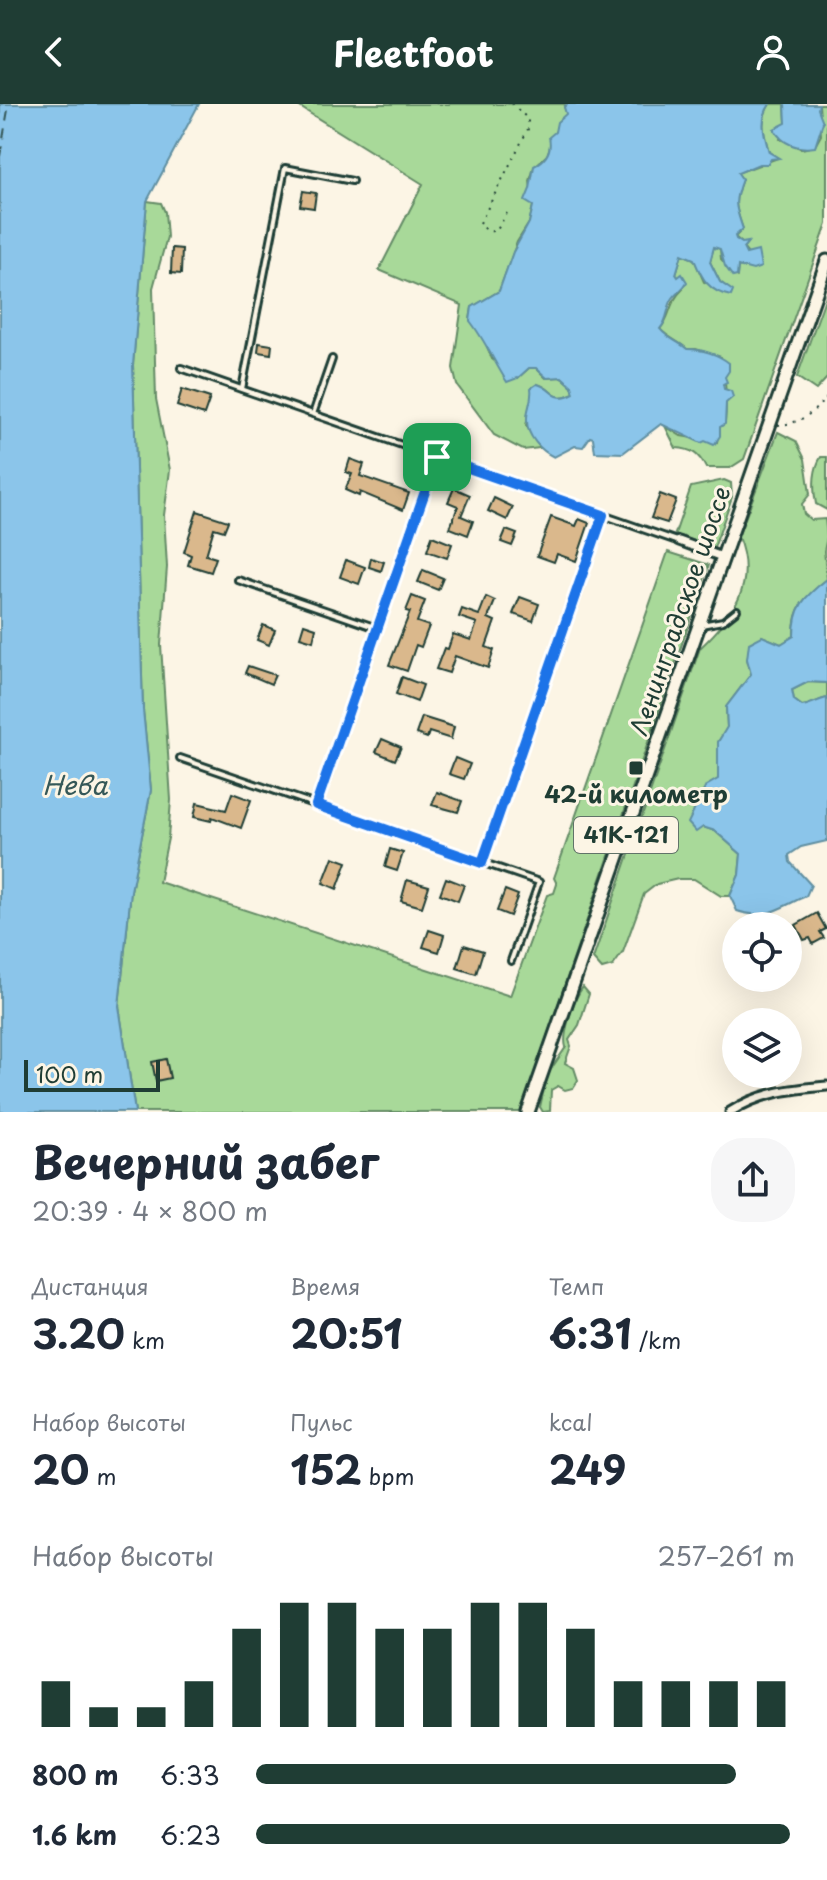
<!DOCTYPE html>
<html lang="ru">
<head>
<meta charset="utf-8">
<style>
  body { margin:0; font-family:"Playpen Sans",sans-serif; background:#f6f6f7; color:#1f2937; height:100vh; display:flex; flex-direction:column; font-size:30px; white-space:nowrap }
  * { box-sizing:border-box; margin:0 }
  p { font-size:26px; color:#747a83 }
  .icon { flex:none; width:44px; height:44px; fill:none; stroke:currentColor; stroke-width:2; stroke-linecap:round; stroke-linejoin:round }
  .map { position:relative; height:1008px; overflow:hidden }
  .details { display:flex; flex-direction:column; background:#fff; flex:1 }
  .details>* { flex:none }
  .controls { position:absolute; left:722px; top:808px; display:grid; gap:16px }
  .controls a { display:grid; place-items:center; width:80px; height:80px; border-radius:50%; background:#fff; box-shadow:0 8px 32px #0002; font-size:40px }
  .scale { position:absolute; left:24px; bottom:20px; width:136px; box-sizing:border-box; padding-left:8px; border:4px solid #1f3d34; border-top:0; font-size:22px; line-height:28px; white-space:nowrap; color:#1f3d34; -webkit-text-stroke:6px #fcf5e5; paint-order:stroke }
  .pin { position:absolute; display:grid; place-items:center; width:68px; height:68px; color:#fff; margin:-34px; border-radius:16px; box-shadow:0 4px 12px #0006 }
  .round { display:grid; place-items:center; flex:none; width:84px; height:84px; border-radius:32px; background:#f6f6f7 }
  .headline { display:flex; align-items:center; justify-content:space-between; height:136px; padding:0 32px }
  h1 { font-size:44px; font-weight:700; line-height:60px }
  .metrics { display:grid; grid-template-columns:repeat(3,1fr); gap:12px; height:136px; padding:8px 32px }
  .metrics div { display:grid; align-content:center }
  .metrics b { font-size:40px; font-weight:700 }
  .metrics small { font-size:22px; font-weight:400 }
  .metrics p { font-size:22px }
  .chart { height:224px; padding:16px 32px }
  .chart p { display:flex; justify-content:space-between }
  .chart svg { width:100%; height:144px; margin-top:8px; stroke:#1f3d34; stroke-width:6 }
  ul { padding:0 32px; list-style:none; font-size:26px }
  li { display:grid; grid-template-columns:128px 96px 1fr; align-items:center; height:60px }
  li i { height:20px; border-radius:10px; background:#1f3d34 }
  header { display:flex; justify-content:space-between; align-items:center; height:104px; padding:0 32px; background:#1f3d34; color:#fff; font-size:36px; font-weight:700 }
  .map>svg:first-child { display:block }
  .green { fill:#a8d999; stroke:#648b66; stroke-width:2 }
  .water { fill:#8bc5ea; stroke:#608fa1; stroke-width:2 }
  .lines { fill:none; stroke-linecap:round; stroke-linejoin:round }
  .ferry { stroke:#355858; stroke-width:2; stroke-dasharray:10 8; stroke-linecap:butt }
  .building { fill:#dab88c; stroke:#1f3d34; stroke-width:2 }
  .lane-casing { stroke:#1f3d34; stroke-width:10 }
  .street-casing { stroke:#1f3d34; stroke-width:13 }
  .primary-casing { stroke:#1f3d34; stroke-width:17 }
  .path { stroke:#1f3d34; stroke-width:2; stroke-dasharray:2 6; stroke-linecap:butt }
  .lane { stroke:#fcf5e5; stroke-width:4 }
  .street { stroke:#fcf5e5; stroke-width:7 }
  .primary { stroke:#fcf5e5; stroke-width:11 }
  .route-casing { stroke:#fff; stroke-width:16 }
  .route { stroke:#1a73e8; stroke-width:10 }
  .poi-dot { fill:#1f3d34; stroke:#fcf5e5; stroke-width:3 }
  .labels { text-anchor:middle; stroke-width:6; stroke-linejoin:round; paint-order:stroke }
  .shield { fill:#fcf5e5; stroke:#617469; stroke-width:2 }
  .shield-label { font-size:22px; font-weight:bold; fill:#1f3d34 }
  .street-label { font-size:24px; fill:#1f3d34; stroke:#fcf5e5 }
  .poi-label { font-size:24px; font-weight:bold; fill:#1f3d34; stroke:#fcf5e5 }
  .water-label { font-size:26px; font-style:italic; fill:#355858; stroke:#fcf5e5 }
</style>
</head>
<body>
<header><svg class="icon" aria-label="back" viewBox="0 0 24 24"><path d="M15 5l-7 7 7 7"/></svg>Fleetfoot<svg class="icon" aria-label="person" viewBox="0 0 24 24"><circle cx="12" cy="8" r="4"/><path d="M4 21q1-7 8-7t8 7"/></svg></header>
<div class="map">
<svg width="827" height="1008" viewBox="0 0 827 1008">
  <rect width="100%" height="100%" fill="#fcf5e5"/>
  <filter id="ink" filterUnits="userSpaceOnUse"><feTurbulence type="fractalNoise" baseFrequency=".0125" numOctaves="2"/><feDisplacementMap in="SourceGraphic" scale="16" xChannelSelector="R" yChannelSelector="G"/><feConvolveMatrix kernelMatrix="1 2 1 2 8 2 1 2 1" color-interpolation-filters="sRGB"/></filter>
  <g filter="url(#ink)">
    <g class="green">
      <path d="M295 0H567L564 3 567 10 555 28 547 51 534 63 530 77 533 102 529 119 517 138 499 187 472 203 470 216 484 235 492 255 518 274 529 264H536L546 274 562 273 572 282 574 289C551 300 555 284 537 280L526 321 540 344 523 346 494 331 457 281 453 264 462 201 379 166 423 80Z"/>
      <path d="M770 0H785L786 19 780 35 802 45 815 42 821 31 819 0H827V120L744 355 730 364H706C699 350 692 345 676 344L665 322 681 332 717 338 720 323 725 319C727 297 726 275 721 253L696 245H687C678 237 668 234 660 225 672 212 667 200 683 185L676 170 682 150 694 155 704 178 732 187 720 178 710 158 714 142 720 145 721 155 737 172 738 162 747 163 748 150 743 144 747 139H742L735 133 743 125C735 102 733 99 742 75L737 69 778 54 769 48C764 30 759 16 770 0Z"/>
      <polygon points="147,97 161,99 165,108 167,133 153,184 156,295 170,366 164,411 167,463 161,541 171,696 168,734 159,778 510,892 547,791 554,789 557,780 554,774 668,448 709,461 521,1008 135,1008 119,902 131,787 151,686 143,606 133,261"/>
      <polygon points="827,189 827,274 816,286 797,273"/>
      <path d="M778 328 796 337 805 355 810 390 802 400 804 410 811 416 825 415 827 433 824 447 827 475C805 493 793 503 794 532L781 540 762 532 747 555 751 570 726 603 727 624 718 638V675C695 688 700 700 703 723L715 727 741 750 739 771 730 792H721L694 775H678L657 780 644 790 623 848 613 862 602 865 593 855 700 544C734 512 757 480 738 433Z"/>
      <path d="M821 353H827V406L816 400C813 384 813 366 821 353Z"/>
      <polygon points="724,376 731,379 732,393 714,444 675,430 691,383"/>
      <path d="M808 578 827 579V594C817 596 812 601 802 602L794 596 792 586Z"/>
      <path d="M583 883 589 890 579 921 569 936 571 942 565 959 574 964 578 976 573 984 565 986 558 982 551 986 550 1007 543 1008 540 1003 547 971 566 943C562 931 574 893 583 883Z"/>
    </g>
    <g class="water">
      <polygon points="0,0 199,0 147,97 133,261 143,606 151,686 131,787 119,902 135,1008 0,1008"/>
      <path d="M567 0H770C759 16 764 30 769 48L779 54 771 55 768 60H759L738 69 742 75C733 99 735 102 743 125L735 132 736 135 742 139 748 138 743 144 746 150 758 147 761 163 753 166 738 162 737 172 733 173 725 162 720 145 714 143 710 158 720 178 733 187 731 192C709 188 702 175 694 155L682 150 676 170 678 173 682 170 687 178C683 186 678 187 673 194 666 204 669 215 660 225 668 235 678 237 687 245 701 245 718 250 729 259V267L725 273 727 278 723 280 724 285 731 287 733 293 726 299 725 320 720 323V332L714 341 705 337 701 339 661 320 623 349 595 348 593 334 590 333 583 343 575 342 554 353C541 347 527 332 527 317 526 305 533 297 531 284L537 280C554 284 552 300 574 289L572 282 562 273 547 274 536 264H529L518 274 507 278C494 258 485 236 470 217L472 203 499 187 513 148 529 119 533 102 525 97 530 85 534 62C546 56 552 46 549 33L555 28 557 18 566 10 564 3Z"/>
      <path d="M785 0H819L818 5 823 18 815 43C798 46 782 40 774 25L786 19Z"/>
      <path d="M827 475V579L808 578 792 586 794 596 802 602C812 601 817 596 827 594V737L801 743 789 751 790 758 811 781 806 792C780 803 766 817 737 807L730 792 739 771 741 750 715 727 703 723 696 728 688 719 706 682 718 675V638L727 623 726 603 751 570 747 555 749 539 762 532 781 540 794 532C794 503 804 493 827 475Z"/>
    </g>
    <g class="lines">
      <polyline class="ferry" points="0,52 9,0"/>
    </g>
    <g class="building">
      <polygon points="303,87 316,89 314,104 300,102"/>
      <polygon points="172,144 182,145 181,170 171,169"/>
      <polygon points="259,239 272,241 271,250 258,248"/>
      <polygon points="182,285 210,294 204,311 177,302"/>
      <polygon points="350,355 364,360 360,372 409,389 403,406 360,388 359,392 345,386 352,370 346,368"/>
      <polygon points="454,384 470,391 461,412 473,417 468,431 450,424 458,402 448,398"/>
      <polygon points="660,390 676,396 667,419 651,414"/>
      <polygon points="494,394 513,403 507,416 488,407"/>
      <polygon points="197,407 228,417 224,427 214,424 206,451 216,454 211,468 188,461 191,451 184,448"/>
      <polygon points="551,413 576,422 579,415 589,419 576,457 557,450 554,458 537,452"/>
      <polygon points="506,426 517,430 512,442 501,438"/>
      <polygon points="432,432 452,440 447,454 427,447"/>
      <polygon points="371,454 384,458 381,467 369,463"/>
      <polygon points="346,456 365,463 359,480 340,473"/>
      <polygon points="423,466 443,474 438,486 418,478"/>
      <polygon points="412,492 425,497 417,518 429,522 421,543 416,541 407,567 389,561 410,508 406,507"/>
      <polygon points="486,493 495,497 488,514 495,517 486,543 494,546 488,564 455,552 449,569 436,565 444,544 448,545 453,530 471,536 477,519 459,513 462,505 479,511"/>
      <polygon points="520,493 539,500 533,517 513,510"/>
      <polygon points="304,520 316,524 313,537 300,533"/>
      <polygon points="263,521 275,526 269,541 257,536"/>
      <polygon points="248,562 275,571 271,580 245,569"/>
      <polygon points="402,573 423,581 417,598 396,590"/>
      <polygon points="422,613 454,623 451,635 429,628 427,634 416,630"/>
      <polygon points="382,635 401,643 395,656 376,648"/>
      <polygon points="455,654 470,660 464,675 449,670"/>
      <polygon points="437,688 462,697 458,708 432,701"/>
      <polygon points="232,689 251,696 241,724 212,713 211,717 194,713 197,699 226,706"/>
      <polygon points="390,745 403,749 397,767 385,763"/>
      <polygon points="333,753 347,758 337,785 323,779"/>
      <polygon points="446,774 464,781 458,797 440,790"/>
      <polygon points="407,776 429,782 422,803 401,797"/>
      <polygon points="505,786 518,791 510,812 497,807"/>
      <polygon points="817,809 826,825 820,828 824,834 813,840 810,834 804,836 796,821"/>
      <polygon points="429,826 444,831 439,848 423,843"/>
      <polygon points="464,841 483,847 476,870 457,864"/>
      <polygon points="166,955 170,974 156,977 152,958"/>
    </g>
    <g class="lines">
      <g class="lane-casing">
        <g id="lane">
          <polyline points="181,264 677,437"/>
          <polyline points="242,285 285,64 352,77"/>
          <polyline points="313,310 332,255"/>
          <polyline points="238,476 377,524"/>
          <polyline points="701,521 723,517 737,506"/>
          <polyline points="180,654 539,778 511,857"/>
          <polyline points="316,701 437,353"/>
          <polyline points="482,759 603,411"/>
        </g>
      </g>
      <g class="street-casing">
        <g id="street">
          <polyline points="679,437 722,453"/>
          <path d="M730 1008C760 988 792 985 827 982"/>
        </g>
      </g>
      <g class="primary-casing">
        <polyline id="primary" points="528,1008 827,157"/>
      </g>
      <g class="path">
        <path d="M507 109 497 126C489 129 485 126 480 119L528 25V15L512 0"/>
        <path d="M778 321C800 320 813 309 827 293"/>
      </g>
      <use href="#lane" class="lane"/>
      <use href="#street" class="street"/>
      <use href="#primary" class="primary"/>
    </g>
  </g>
  <g class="lines" filter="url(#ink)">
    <g class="route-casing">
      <polygon id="route" points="437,353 603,411 482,759 316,701"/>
    </g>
    <use href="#route" class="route"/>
  </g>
  <rect class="poi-dot" x="628" y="656" width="16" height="16" rx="4"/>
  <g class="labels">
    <rect class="shield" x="574" y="713" width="104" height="36" rx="6"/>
    <g class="shield-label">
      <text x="626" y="739">41К-121</text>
    </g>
    <g class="street-label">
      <text transform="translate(681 507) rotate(-71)" y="8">Ленинградское шоссе</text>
    </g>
    <g class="poi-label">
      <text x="636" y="699">42-й километр</text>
    </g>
    <g class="water-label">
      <text x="75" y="691">Нева</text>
    </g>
  </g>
</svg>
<div class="controls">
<a><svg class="icon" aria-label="locate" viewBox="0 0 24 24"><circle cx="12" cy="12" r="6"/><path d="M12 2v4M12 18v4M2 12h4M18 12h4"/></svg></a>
<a><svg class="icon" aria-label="layers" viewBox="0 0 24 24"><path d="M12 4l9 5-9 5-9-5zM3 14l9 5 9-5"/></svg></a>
</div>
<div class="scale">100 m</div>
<div class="pin" style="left:437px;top:353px;background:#1e9e55"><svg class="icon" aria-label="arrive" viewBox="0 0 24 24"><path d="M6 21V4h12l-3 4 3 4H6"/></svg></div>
</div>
<section class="details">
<div class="headline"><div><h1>Вечерний забег</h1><p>20:39 · 4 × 800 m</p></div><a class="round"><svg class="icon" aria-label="share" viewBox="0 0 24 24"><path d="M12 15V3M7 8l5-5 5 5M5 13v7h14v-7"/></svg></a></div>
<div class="metrics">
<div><p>Дистанция</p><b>3.20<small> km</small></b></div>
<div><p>Время</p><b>20:51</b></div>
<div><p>Темп</p><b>6:31<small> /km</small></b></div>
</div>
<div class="metrics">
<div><p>Набор высоты</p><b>20<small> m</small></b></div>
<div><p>Пульс</p><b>152<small> bpm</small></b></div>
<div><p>kcal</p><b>249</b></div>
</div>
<div class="chart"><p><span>Набор высоты</span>257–261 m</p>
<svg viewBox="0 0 160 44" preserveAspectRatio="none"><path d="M5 44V30M15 44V38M25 44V38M35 44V30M45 44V14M55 44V6M65 44V6M75 44V14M85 44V14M95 44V6M105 44V6M115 44V14M125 44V30M135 44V30M145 44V30M155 44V30"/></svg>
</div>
<ul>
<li><b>800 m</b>6:33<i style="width:89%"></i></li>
<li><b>1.6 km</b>6:23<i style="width:99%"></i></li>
</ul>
</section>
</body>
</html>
